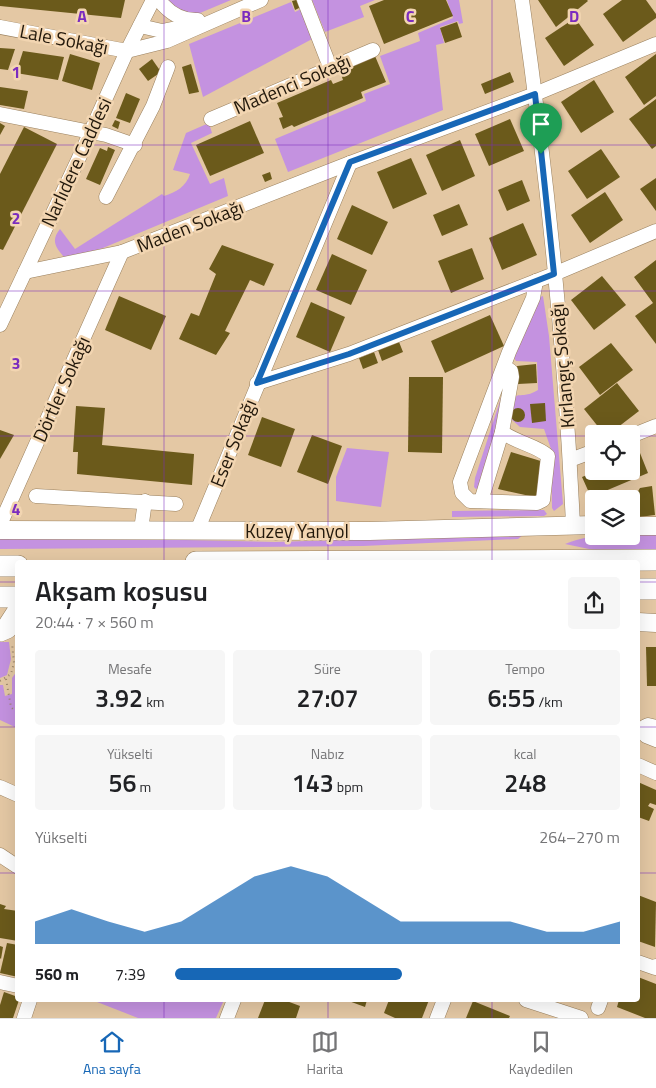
<!DOCTYPE html>
<html lang="tr">
<head>
<meta charset="utf-8">
<style>
  body { margin:0; font-family:"Titillium Web",sans-serif; background:#f6f6f6; color:#202124; height:100vh; display:flex; flex-direction:column; font-size:19px; white-space:nowrap }
  * { box-sizing:border-box; margin:0 }
  p { font-size:16px; color:#757577 }
  .icon { flex:none; width:28px; height:28px; fill:none; stroke:currentColor; stroke-width:2; stroke-linecap:round; stroke-linejoin:round }
  .map { position:relative; flex:1; overflow:hidden }
  .drawer { position:absolute; left:15px; top:560px; width:625px; height:442px; display:flex; flex-direction:column; background:#fff; border-radius:5px; box-shadow:0 5px 20px #0002 }
  .drawer>* { flex:none }
  .controls { position:absolute; left:585px; top:425px; display:grid; gap:10px }
  .controls a { display:grid; place-items:center; width:55px; height:55px; border-radius:5px; background:#fff; box-shadow:0 5px 20px #0002; font-size:25px }
  .pin { position:absolute; display:grid; place-items:center; width:42px; height:42px; color:#fff; margin:-51px -21px; border-radius:50% 50% 50% 0; rotate:-45deg; box-shadow:0 0 5px #0007 }
  .pin .icon { rotate:45deg }
  .round { display:grid; place-items:center; flex:none; width:52px; height:52px; border-radius:5px; background:#f6f6f6 }
  .headline { display:flex; align-items:center; justify-content:space-between; height:85px; padding:0 20px }
  h1 { font-size:28px; font-weight:600; line-height:38px }
  .figures { display:grid; grid-template-columns:repeat(3,1fr); gap:8px; height:85px; padding:5px 20px }
  .figures div { display:grid; align-content:center; border-radius:5px; background:#f6f6f6; text-align:center }
  .figures b { font-size:25px; font-weight:600 }
  .figures small { font-size:14px; font-weight:400 }
  .figures p { font-size:14px }
  .chart { height:140px; padding:10px 20px }
  .chart p { display:flex; justify-content:space-between }
  .chart svg { width:100%; height:90px; margin-top:5px; fill:#1767b6; opacity:.7 }
  ul { padding:0 20px; list-style:none; font-size:16px }
  li { display:grid; grid-template-columns:80px 60px 1fr; align-items:center; height:38px }
  li i { height:12px; border-radius:6px; background:#1767b6 }
  .tabs { display:flex; justify-content:space-around; align-items:center; height:70px; border-top:1px solid #e0e0e0; background:#fff; font-size:14px; color:#757577 }
  .tabs a { display:grid; justify-items:center; gap:2px }
  .tabs .on { color:#1767b6 }
  .map>svg:first-child { display:block }
  .green { fill:#c492e0 }
  .building { fill:#6b5a1b }
  .lines { fill:none; stroke-linecap:round; stroke-linejoin:round }
  .minor-casing { stroke:#9a805e; stroke-width:15 }
  .major-casing { stroke:#9a805e; stroke-width:19 }
  .highway-casing { stroke:#9a805e; stroke-width:22 }
  .path { stroke:#9c866b; stroke-width:2; stroke-dasharray:1 4; stroke-linecap:butt }
  .minor { stroke:#fff; stroke-width:14 }
  .major { stroke:#fff; stroke-width:18 }
  .highway { stroke:#fff; stroke-width:21 }
  .route-casing { stroke:#fff; stroke-width:10 }
  .route { stroke:#1767b6; stroke-width:6 }
  .grid { fill:none; stroke:#7b2cbf; stroke-width:1; stroke-opacity:0.55 }
  .labels { text-anchor:middle; stroke-width:5; stroke-linejoin:round; paint-order:stroke }
  .street-label { font-size:19px; fill:#22180b; stroke:#f2d5b1 }
  .grid-label { font-size:16px; text-anchor:middle; font-weight:bold; fill:#7b2cbf; stroke:#f2d5b1; stroke-width:5; stroke-linejoin:round; paint-order:stroke }
</style>
</head>
<body>
<div class="map">
<svg width="656" height="1018" viewBox="0 0 656 1018">
  <rect width="100%" height="100%" fill="#e4c8a4"/>
  <g class="green">
    <polygon points="168,0 231,0 200,13 189,14 170,5"/>
    <polygon points="312,0 375,0 360,6 364,17 325,32"/>
    <polygon points="447,0 459,0 463,23 459,24 458,21 440,27 444,43 436,45 443,110 288,172 275,139 366,101 364,94 390,84 380,56 420,41 418,33 453,18"/>
    <polygon points="291,2 295,12 301,9 314,38 203,97 189,44"/>
    <path d="M209 123 212 133 191 143 210 184 224 178 228 196 103 248 71 257H64C55 247 51 240 60 229L75 249 162 194 164 196C176 192 186 187 190 174L173 170 186 133Z"/>
    <path d="M543 296 549 336 563 504 554 511 552 508 551 449 544 429 520 427 511 419C514 382 517 403 538 390L537 362 516 361 511 353 540 297Z"/>
    <polygon points="507,379 503,405 479,488 476,489 474,487 475,478"/>
    <polygon points="347,448 389,452 381,507 336,501 336,477"/>
    <polygon points="544,510 547,514 544,516 452,517 452,511"/>
    <polygon points="524,534 518,539 363,546 0,549 0,536 275,542"/>
    <path d="M656 534V551L594 550 565 544C593 532 627 535 656 534Z"/>
    <polygon points="0,642 9,642 11,659 7,675 0,678"/>
    <polygon points="17,671 17,728 0,720 0,685 3,685 5,696 12,694 12,678"/>
    <polygon points="92,1000 224,1000 216,1018 138,1018"/>
  </g>
  <g class="building">
    <polygon points="0,0 125,0 121,18 0,6"/>
    <polygon points="296,0 301,7 295,10 292,1"/>
    <polygon points="384,0 446,0 453,16 384,44 369,6"/>
    <polygon points="538,0 587,0 588,1 556,27"/>
    <polygon points="622,0 646,0 656,14 656,18 623,42 603,14"/>
    <polygon points="575,18 594,45 564,66 545,38"/>
    <polygon points="457,22 462,37 445,43 440,28"/>
    <polygon points="0,48 15,49 8,70 0,69"/>
    <polygon points="23,51 64,57 58,80 16,73"/>
    <polygon points="70,54 100,63 92,90 62,81"/>
    <polygon points="656,54 656,96 644,105 625,77"/>
    <polygon points="375,56 386,82 361,92 363,98 294,127 292,125 283,129 279,118 283,117 277,103 331,80 333,84 343,80 340,71"/>
    <polygon points="152,59 161,72 148,81 139,69"/>
    <polygon points="191,64 199,92 189,94 182,67"/>
    <polygon points="510,72 514,82 485,94 481,84"/>
    <polygon points="594,80 614,112 581,133 561,102"/>
    <polygon points="0,87 28,91 24,109 0,105"/>
    <polygon points="126,93 140,99 130,123 116,118"/>
    <polygon points="656,99 656,146 652,149 629,119"/>
    <polygon points="510,119 524,151 489,166 475,134"/>
    <polygon points="115,120 120,122 118,129 112,126"/>
    <polygon points="250,121 264,153 210,176 196,145"/>
    <polygon points="0,123 5,126 0,135"/>
    <polygon points="24,127 57,144 3,250 0,249 0,174"/>
    <polygon points="460,140 475,176 442,191 426,155"/>
    <polygon points="108,147 115,150 100,185 86,179 100,148 107,151"/>
    <polygon points="601,149 620,177 587,199 568,171"/>
    <polygon points="411,158 427,194 393,209 377,172"/>
    <polygon points="270,172 272,179 265,182 262,175"/>
    <polygon points="656,178 656,211 640,189"/>
    <polygon points="522,180 530,201 507,211 498,190"/>
    <polygon points="605,192 623,220 590,243 571,215"/>
    <polygon points="459,204 468,225 442,236 433,215"/>
    <polygon points="352,205 388,222 372,255 337,239"/>
    <polygon points="523,223 537,255 502,270 489,238"/>
    <polygon points="222,245 274,264 264,286 250,280 225,331 230,333 216,355 179,339 191,313 199,316 216,274 209,269"/>
    <polygon points="472,248 484,279 451,293 438,261"/>
    <polygon points="332,254 367,270 351,305 316,290"/>
    <polygon points="656,260 656,344 635,316 653,303 634,277"/>
    <polygon points="602,276 626,305 594,330 571,300"/>
    <polygon points="119,296 166,316 151,350 105,330"/>
    <polygon points="311,302 345,317 330,352 296,337"/>
    <polygon points="490,315 504,346 445,373 431,341"/>
    <polygon points="399,342 403,352 382,361 378,350"/>
    <polygon points="611,343 633,370 600,395 579,367"/>
    <polygon points="374,352 378,363 363,369 359,358"/>
    <polygon points="536,364 537,383 518,384 517,366"/>
    <polygon points="409,377 443,377 442,453 408,452"/>
    <polygon points="617,383 639,411 609,434 604,434 584,409"/>
    <polygon points="545,403 546,421 532,423 530,404"/>
    <polygon points="76,406 105,408 102,445 194,454 192,485 77,474 78,452 73,452"/>
    <circle cx="518" cy="415" r="7"/>
    <polygon points="262,417 295,429 281,467 248,455"/>
    <polygon points="0,430 14,435 0,459"/>
    <polygon points="312,435 342,446 328,484 297,472"/>
    <polygon points="511,452 544,462 539,498 498,489"/>
    <polygon points="640,453 648,473 591,497 582,477 597,471 631,471 631,457"/>
    <polygon points="652,486 655,515 639,517 637,493 640,488"/>
    <polygon points="646,647 656,647 656,686 647,686"/>
    <polygon points="638,782 656,790 656,805 650,803 648,806 654,809 649,821 638,817"/>
    <polygon points="638,895 656,902 655,947 638,941"/>
    <polygon points="0,904 6,906 4,909 18,911 18,941 0,938"/>
    <polygon points="7,943 18,945 18,977 0,973"/>
    <polygon points="0,946 3,947 1,959 0,958"/>
    <polygon points="638,977 656,984 656,1018 645,1018 617,1007 619,1000 638,1000"/>
    <polygon points="4,992 18,997 19,1000 13,1018 0,1018 0,1005"/>
    <polygon points="265,1000 284,1000 300,1006 296,1018 258,1018"/>
    <polygon points="346,1000 367,1000 365,1007"/>
    <polygon points="389,1000 429,1000 422,1018 395,1018 384,1013"/>
    <polygon points="473,1001 510,1016 509,1018 466,1018"/>
  </g>
  <g class="lines">
    <g class="minor-casing">
      <g id="minor">
        <path d="M159 0C169 13 181 21 198 20"/>
        <polyline points="304,0 330,67"/>
        <path d="M522 0C547 173 565 349 573 525"/>
        <polyline points="140,26 162,31 186,26"/>
        <polyline points="0,27 127,51 167,41 261,0"/>
        <polyline points="0,114 106,135 135,145"/>
        <polyline points="211,119 373,50"/>
        <polyline points="106,197 153,106 168,67"/>
        <polyline points="25,272 122,252 350,163 535,94 656,44"/>
        <polyline points="0,325 78,160 127,51 153,0"/>
        <path d="M504 366 511 371 512 377 502 432C517 443 538 446 548 456L543 500 537 503 470 501 462 493 460 482 509 352 533 298 536 281"/>
        <polyline points="257,383 349,354 554,274 656,231"/>
        <polyline points="631,436 656,426"/>
        <polyline points="570,460 594,451"/>
        <polyline points="36,496 176,504"/>
        <polyline points="481,501 502,432"/>
        <polyline points="0,525 122,252"/>
        <polyline points="141,530 145,501"/>
        <polyline points="197,531 350,163"/>
        <polyline points="656,727 648,725 644,727 643,732 646,736 656,740"/>
        <polyline points="638,765 656,773"/>
        <polyline points="0,787 18,795"/>
        <polyline points="0,855 18,867"/>
        <polyline points="638,962 655,968 656,966"/>
        <polyline points="0,982 18,986"/>
        <polyline points="526,1000 581,1018"/>
        <polyline points="598,1008 601,1000"/>
        <polyline points="24,1018 30,1000"/>
        <polyline points="227,1018 234,1000"/>
        <polyline points="437,1018 444,1000"/>
      </g>
    </g>
    <g class="major-casing">
      <g id="major">
        <polyline points="631,526 656,526"/>
        <polyline points="0,530 369,531 594,525"/>
        <polyline points="638,622 656,623"/>
      </g>
    </g>
    <g class="highway-casing">
      <g id="highway">
        <polyline points="196,562 656,560"/>
        <polyline points="0,566 18,566"/>
        <polyline points="638,589 656,589"/>
        <polyline points="0,597 18,597"/>
        <polyline points="0,631 7,628 18,611"/>
      </g>
    </g>
    <g class="path">
      <polyline points="6,679 11,707 18,714"/>
      <polyline points="0,681 11,674 14,663 12,643"/>
      <polyline points="208,1001 208,1000"/>
    </g>
    <use href="#minor" class="minor"/>
    <use href="#major" class="major"/>
    <use href="#highway" class="highway"/>
  </g>
  <g class="lines">
    <g class="route-casing">
      <polygon id="route" points="535,94 554,274 349,354 257,383 350,162"/>
    </g>
    <use href="#route" class="route"/>
  </g>
  <path class="grid" d="M164 0V562M328 0V562M492 0V562M0 145H656M0 291H656M0 436H594M631 436H656M0 582H18M638 582H656M0 727H18M638 727H656M0 873H18M638 873H656M164 1000V1018M328 1000V1018M492 1000V1018"/>
  <g class="labels">
    <g class="street-label">
      <text transform="translate(64 39) rotate(11)" y="7">Lale Sokağı</text>
      <text transform="translate(292 84) rotate(-23)" y="7">Madenci Sokağı</text>
      <text transform="translate(76 162) rotate(-65)" y="7">Narlıdere Caddesi</text>
      <text transform="translate(190 226) rotate(-21)" y="7">Maden Sokağı</text>
      <text transform="translate(562 366) rotate(-95)" y="7">Kırlangıç Sokağı</text>
      <text transform="translate(61 389) rotate(-66)" y="7">Dörtler Sokağı</text>
      <text transform="translate(233 443) rotate(-68)" y="7">Eser Sokağı</text>
      <text x="297" y="538">Kuzey Yanyol</text>
    </g>
  </g>
  <g class="grid-label">
    <text x="82" y="22">A</text>
    <text x="246" y="22">B</text>
    <text x="410" y="22">C</text>
    <text x="574" y="22">D</text>
    <text x="16" y="78">1</text>
    <text x="16" y="224">2</text>
    <text x="16" y="369">3</text>
    <text x="16" y="515">4</text>
  </g>
</svg>
<div class="controls">
<a><svg class="icon" aria-label="locate" viewBox="0 0 24 24"><circle cx="12" cy="12" r="6"/><path d="M12 2v4M12 18v4M2 12h4M18 12h4"/></svg></a>
<a><svg class="icon" aria-label="layers" viewBox="0 0 24 24"><path d="M12 4l9 5-9 5-9-5zM3 14l9 5 9-5"/></svg></a>
</div>
<div class="pin" style="left:541px;top:154px;background:#1e9e55"><svg class="icon" aria-label="arrive" viewBox="0 0 24 24"><path d="M6 21V4h12l-3 4 3 4H6"/></svg></div>
<section class="drawer">
<div class="headline"><div><h1>Akşam koşusu</h1><p>20:44 · 7 × 560 m</p></div><a class="round"><svg class="icon" aria-label="share" viewBox="0 0 24 24"><path d="M12 15V3M7 8l5-5 5 5M5 13v7h14v-7"/></svg></a></div>
<div class="figures">
<div><p>Mesafe</p><b>3.92<small> km</small></b></div>
<div><p>Süre</p><b>27:07</b></div>
<div><p>Tempo</p><b>6:55<small> /km</small></b></div>
</div>
<div class="figures">
<div><p>Yükselti</p><b>56<small> m</small></b></div>
<div><p>Nabız</p><b>143<small> bpm</small></b></div>
<div><p>kcal</p><b>248</b></div>
</div>
<div class="chart"><p><span>Yükselti</span>264–270 m</p>
<svg viewBox="0 0 160 44" preserveAspectRatio="none"><path d="M0 44V33L10 27L20 33L30 38L40 33L50 22L60 11L70 6L80 11L90 22L100 33L110 33L120 33L130 33L140 38L150 38L160 33V44z"/></svg>
</div>
<ul>
<li><b>560 m</b>7:39<i style="width:51%"></i></li>
</ul>
</section>
</div>
<nav class="tabs">
<a class="on"><svg class="icon" aria-label="home" viewBox="0 0 24 24"><path d="M3 11l9-7 9 7M6 9v11h12V9"/></svg>Ana sayfa</a>
<a><svg class="icon" aria-label="map" viewBox="0 0 24 24"><path d="M3 6l6-2 6 2 6-2v14l-6 2-6-2-6 2zM9 4v14M15 6v14"/></svg>Harita</a>
<a><svg class="icon" aria-label="saved" viewBox="0 0 24 24"><path d="M7 4h10v16l-5-4-5 4z"/></svg>Kaydedilen</a>
</nav>
</body>
</html>
